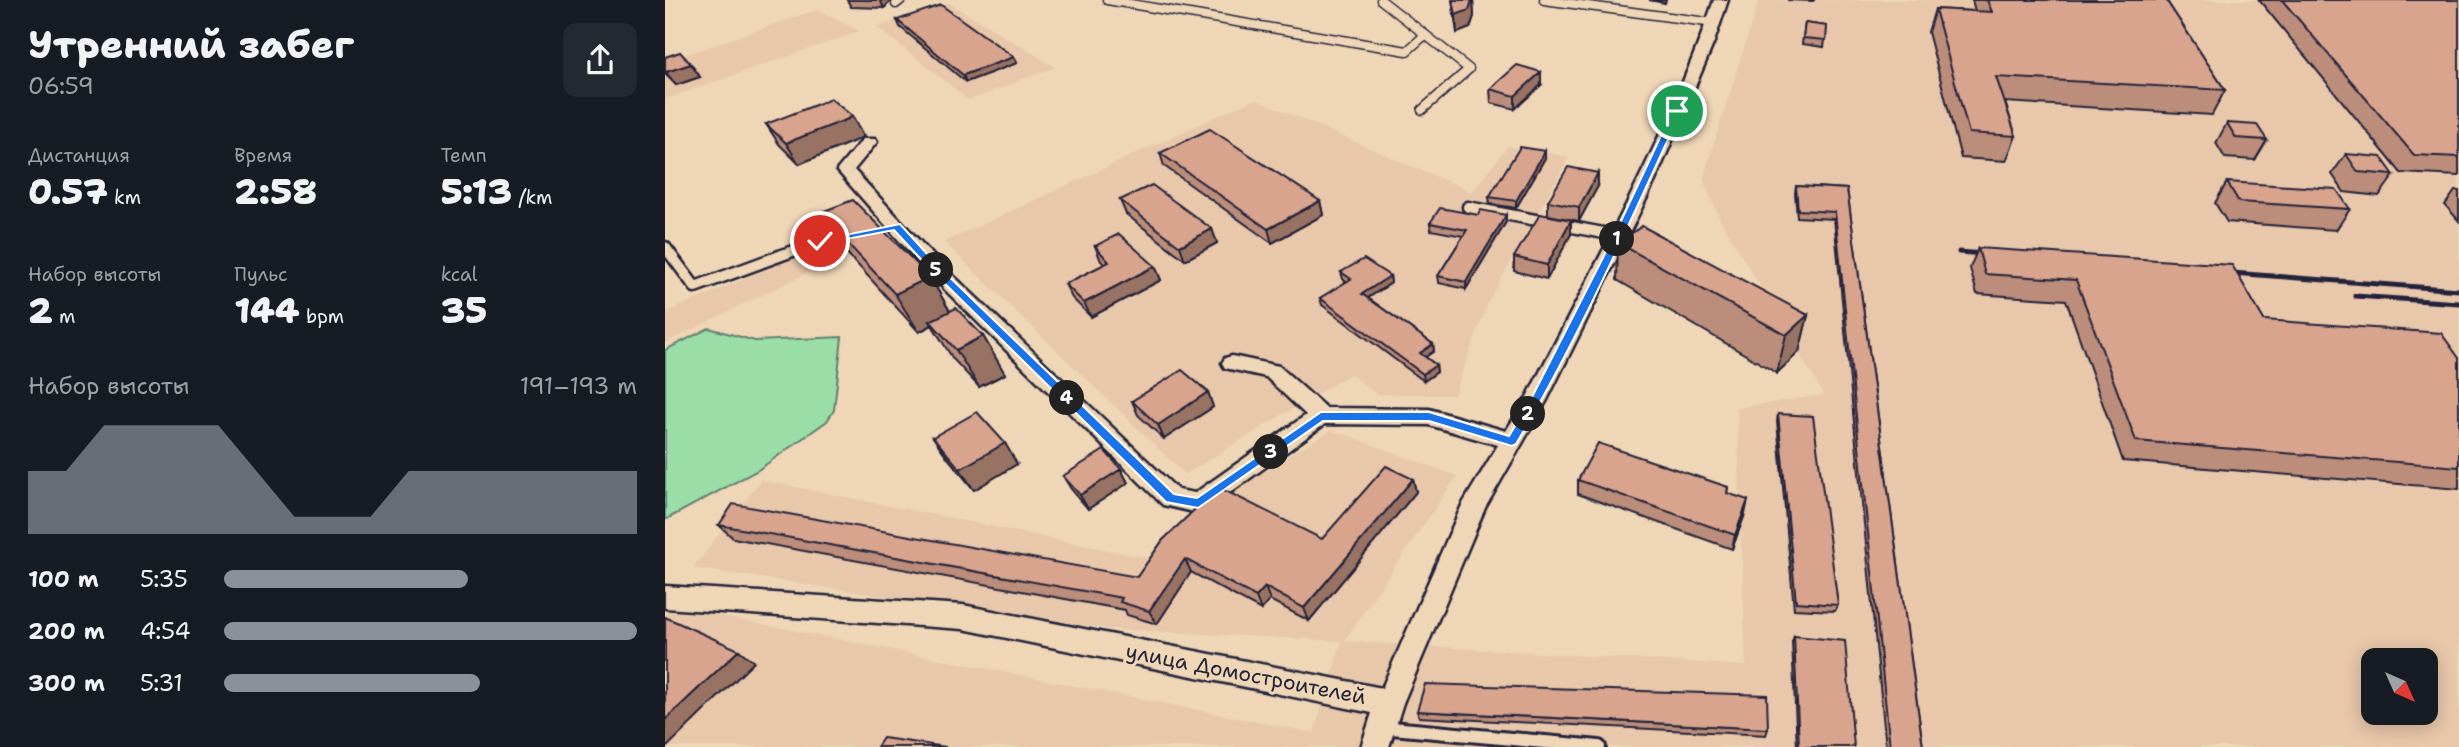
<!DOCTYPE html>
<html lang="ru">
<head>
<meta charset="utf-8">
<style>
  body { margin:0; font-family:"Shantell Sans",sans-serif; background:#242831; color:#f1f3f6; height:100vh; display:flex; flex-direction:column; font-size:26px; white-space:nowrap }
  * { box-sizing:border-box; margin:0 }
  p { font-size:23px; color:#9ea1a6 }
  .icon { flex:none; width:38px; height:38px; fill:none; stroke:currentColor; stroke-width:2; stroke-linecap:round; stroke-linejoin:round }
  .map { position:relative; flex:1; overflow:hidden }
  .side { display:flex; flex-direction:column; background:#171b24; width:665px }
  .side>* { flex:none }
  .needle { width:46px; rotate:135deg }
  .tools { position:absolute; left:1696px; top:648px; display:grid; gap:14px }
  .tools a { display:grid; place-items:center; width:77px; height:77px; border-radius:14px; background:#171b24; box-shadow:0 4px 18px #0003; font-size:35px }
  .pin { position:absolute; display:grid; place-items:center; width:60px; height:60px; color:#fff; margin:-30px; border:4px solid #fff; border-radius:50%; box-shadow:0 2px 7px #0007 }
  .km { position:absolute; width:35px; height:35px; margin:-18px; border-radius:50%; background:#222; color:#fff; font-size:19px; line-height:35px; text-align:center }
  .round { display:grid; place-items:center; flex:none; width:74px; height:74px; border-radius:14px; background:#242831 }
  .headline { display:flex; align-items:center; justify-content:space-between; height:119px; padding:0 28px }
  h1 { font-size:38px; font-weight:800; line-height:52px }
  .metrics { display:grid; grid-template-columns:repeat(3,1fr); gap:10px; height:119px; padding:7px 28px }
  .metrics div { display:grid; align-content:center }
  .metrics b { font-size:35px; font-weight:800 }
  .metrics small { font-size:19px; font-weight:400 }
  .metrics p { font-size:19px }
  .chart { height:196px; padding:14px 28px }
  .chart p { display:flex; justify-content:space-between }
  .chart svg { width:100%; height:126px; margin-top:7px; fill:#8c9099; opacity:.7 }
  ul { padding:0 28px; list-style:none; font-size:23px }
  li { display:grid; grid-template-columns:112px 84px 1fr; align-items:center; height:52px }
  li i { height:18px; border-radius:9px; background:#8c9099 }
  main { display:flex; flex:1; min-height:0 }
  .map>svg:first-child { display:block }
  .built { fill:#e8c7aa; fill-rule:evenodd }
  .green { fill:#9bdda7; stroke:#5e8071; stroke-width:2 }
  .lines { fill:none; stroke-linecap:round; stroke-linejoin:round }
  .lane-far2-casing { stroke:#22223b; stroke-width:11 }
  .lane-far1-casing { stroke:#22223b; stroke-width:15 }
  .lane-casing { stroke:#22223b; stroke-width:18 }
  .street-casing { stroke:#22223b; stroke-width:5 }
  .lane-far2 { stroke:#eed6b6; stroke-width:8 }
  .lane-far1 { stroke:#eed6b6; stroke-width:10 }
  .lane { stroke:#eed6b6; stroke-width:12 }
  .street { fill:#eed6b6; fill-rule:evenodd }
  .rail { stroke:#22223b; stroke-width:5 }
  .wall { fill:#bb8d7a; stroke:#22223b; stroke-width:2 }
  .shaded-wall { fill:#987363; stroke:#22223b; stroke-width:2 }
  .building { fill:#d9a48e; stroke:#22223b; stroke-width:2 }
  .route { fill:#1a73e8; stroke:#fff; stroke-width:2 }
  .labels { text-anchor:middle; stroke-width:6; stroke-linejoin:round; paint-order:stroke }
  .street-label { font-size:21px; fill:#22223b; stroke:#eed6b6 }
</style>
</head>
<body>
<main>
<section class="side">
<div class="headline"><div><h1>Утренний забег</h1><p>06:59</p></div><a class="round"><svg class="icon" aria-label="share" viewBox="0 0 24 24"><path d="M12 15V3M7 8l5-5 5 5M5 13v7h14v-7"/></svg></a></div>
<div class="metrics">
<div><p>Дистанция</p><b>0.57<small> km</small></b></div>
<div><p>Время</p><b>2:58</b></div>
<div><p>Темп</p><b>5:13<small> /km</small></b></div>
</div>
<div class="metrics">
<div><p>Набор высоты</p><b>2<small> m</small></b></div>
<div><p>Пульс</p><b>144<small> bpm</small></b></div>
<div><p>kcal</p><b>35</b></div>
</div>
<div class="chart"><p><span>Набор высоты</span>191–193 m</p>
<svg viewBox="0 0 160 44" preserveAspectRatio="none"><path d="M0 44V22L10 22L20 6L30 6L40 6L50 6L60 22L70 38L80 38L90 38L100 22L110 22L120 22L130 22L140 22L150 22L160 22V44z"/></svg>
</div>
<ul>
<li><b>100 m</b>5:35<i style="width:59%"></i></li>
<li><b>200 m</b>4:54<i style="width:100%"></i></li>
<li><b>300 m</b>5:31<i style="width:62%"></i></li>
</ul>
</section>
<div class="map">
<svg width="1794" height="747" viewBox="0 0 1794 747">
  <rect width="100%" height="100%" fill="#eed6b6"/>
  <filter id="ink" filterUnits="userSpaceOnUse"><feTurbulence type="fractalNoise" baseFrequency=".0143" numOctaves="2"/><feDisplacementMap in="SourceGraphic" scale="14" xChannelSelector="R" yChannelSelector="G"/><feConvolveMatrix kernelMatrix="1 2 1 2 8 2 1 2 1" color-interpolation-filters="sRGB"/></filter>
  <g filter="url(#ink)">
    <g class="built">
      <path d="M1094 0H1794V747H0V612L45 614 649 733 677 641 445 629 28 568 96 480 487 559 523 514 667 430 792 476 679 641 1081 666 1072 408 1159 395 1055 219 1038 179ZM1708 660H1760V712H1708Z"/>
      <polygon points="284,3 390,67 304,100 212,27"/>
      <polygon points="151,10 195,31 0,99 0,52 8,59"/>
      <polygon points="590,99 807,192 843,146 904,157 823,302 789,395 711,394 685,374 520,474 279,242"/>
      <polygon points="170,240 181,242 172,258 0,343 0,313"/>
    </g>
    <polygon class="green" points="44,328 90,341 177,337 169,410 162,421 93,470 0,520 0,350"/>
    <g class="lines">
      <g class="lane-far2-casing">
        <g id="lane-far2">
          <polyline points="442,0 742,51 760,35"/>
          <polyline points="716,0 804,69 757,110"/>
          <polyline points="879,0 1049,23"/>
          <polyline points="231,4 236,0"/>
        </g>
      </g>
      <g class="lane-far1-casing">
        <g id="lane-far1">
          <polyline points="803,207 954,236"/>
          <polyline points="0,247 30,287 155,241 184,236"/>
        </g>
      </g>
      <g class="lane-casing">
        <polyline id="lane" points="716,727 934,747"/>
      </g>
      <g class="street-casing">
        <path id="street" d="M1049 0H1063L1049 42 990 181 882 400 820 508 738 703 724 747H696L707 713 298 629 0 608V586L298 605 717 688 797 505 833 445 764 425 660 424 541 510 533 513 498 505 261 271 172 170 198 139H210L212 142 189 170 275 263 513 490 530 493 641 415 601 377 560 368 557 363 560 358 567 356 614 366 661 408 764 409 841 431 862 397C928 268 1002 138 1049 0Z"/>
      </g>
      <use href="#lane-far2" class="lane-far2"/>
      <use href="#lane-far1" class="lane-far1"/>
      <use href="#lane" class="lane"/>
      <use href="#street" class="street"/>
      <g class="rail">
        <polyline points="1294,252 1330,255"/>
        <polyline points="1553,272 1794,290"/>
        <polyline points="1690,296 1794,303"/>
      </g>
    </g>
    <g class="wall">
      <polygon points="182,0 227,0 219,8 186,7"/>
      <polygon points="787,0 808,0 809,16 805,28 792,33"/>
      <polygon points="984,0 1001,0 1000,3"/>
      <polygon points="1122,0 1149,0 1148,1"/>
      <polygon points="1307,0 1501,0 1560,90 1547,115 1340,102 1351,136 1341,161 1296,158 1263,32 1270,9 1310,11"/>
      <polygon points="1594,0 1794,0 1794,176 1736,173"/>
      <polygon points="232,20 349,57 352,63 301,82 235,27"/>
      <polygon points="1140,23 1162,26 1159,47 1137,44"/>
      <polygon points="0,57 26,64 35,77 11,85 0,74"/>
      <polygon points="876,85 850,109 826,103 825,89"/>
      <polygon points="1562,123 1602,140 1590,160 1560,158 1551,143"/>
      <polygon points="101,124 198,136 194,139 134,164 114,144"/>
      <polygon points="880,151 880,158 851,208 825,204 824,197"/>
      <polygon points="495,153 655,201 658,215 607,243 499,166"/>
      <polygon points="1681,154 1729,175 1714,196 1679,192 1667,174"/>
      <polygon points="1562,182 1685,209 1671,230 1562,222 1550,203"/>
      <polygon points="933,186 914,221 883,215 883,201"/>
      <polygon points="1131,186 1182,189 1258,747 1221,747 1169,219 1132,217 1130,193"/>
      <polygon points="1790,191 1794,191 1794,221 1780,205"/>
      <polygon points="455,200 547,229 552,243 520,260 461,214"/>
      <polygon points="154,213 265,277 285,311 318,336 340,374 314,387 288,359 267,325 254,332 179,250"/>
      <polygon points="813,215 841,215 841,222 801,289 774,283 773,276 798,236 766,230 765,223"/>
      <polygon points="906,234 882,279 849,271 849,257"/>
      <polygon points="953,243 1143,315 1134,352 1112,373 952,280"/>
      <polygon points="430,246 490,266 496,280 426,317 407,298 400,284 440,264 436,261"/>
      <polygon points="1313,248 1599,320 1794,358 1794,489 1458,461 1401,300 1312,294 1305,268"/>
      <polygon points="676,272 725,276 726,283 703,298 768,344 769,351 760,357 771,365 772,372 759,381 657,305 655,298 681,282 678,279"/>
      <polygon points="543,392 548,407 499,439 473,415 467,401"/>
      <polygon points="1113,414 1173,605 1170,611 1129,609 1112,421"/>
      <polygon points="268,437 352,464 309,490 282,457"/>
      <polygon points="456,469 463,483 423,509 406,489 398,476"/>
      <polygon points="748,479 751,492 644,621 605,600 596,610 526,572 492,624 462,615 460,610 68,538 54,525 472,577 498,540 657,539"/>
      <polygon points="913,480 1063,487 1062,493 1080,514 1067,549 913,494"/>
      <polygon points="1129,636 1189,747 1132,747 1127,642"/>
      <polygon points="752,711 1103,729 1101,735 754,717"/>
    </g>
    <g class="shaded-wall">
      <polygon points="215,0 227,0 219,8"/>
      <polygon points="808,0 809,16 805,28 792,33 791,15"/>
      <polygon points="349,57 352,63 301,82 298,75"/>
      <polygon points="26,64 35,77 11,85 1,72"/>
      <polygon points="876,72 876,85 850,109 850,96"/>
      <polygon points="187,116 198,136 194,139 134,164 121,143"/>
      <polygon points="880,151 880,158 851,208 851,201"/>
      <polygon points="933,173 933,186 914,221 914,207"/>
      <polygon points="655,201 658,215 607,243 603,229"/>
      <polygon points="841,215 841,222 801,289 801,282"/>
      <polygon points="906,220 906,234 882,279 882,265"/>
      <polygon points="547,229 552,243 520,260 515,246"/>
      <polygon points="490,266 496,280 426,317 419,303"/>
      <polygon points="725,276 726,283 698,301 697,294"/>
      <polygon points="265,277 287,315 265,321 267,325 254,332 230,294"/>
      <polygon points="1143,315 1134,352 1112,373 1121,335"/>
      <polygon points="318,336 340,374 314,387 291,350"/>
      <polygon points="768,344 769,351 756,360 755,353"/>
      <polygon points="771,365 772,372 759,381 758,374"/>
      <polygon points="543,392 548,407 499,439 493,425"/>
      <polygon points="340,443 352,464 309,490 295,469"/>
      <polygon points="456,469 463,483 423,509 415,495"/>
      <polygon points="748,479 751,492 644,621 639,608"/>
      <polygon points="1083,500 1080,514 1067,549 1070,535"/>
      <polygon points="520,559 526,572 492,624 484,611"/>
      <polygon points="600,587 605,600 596,610 591,597"/>
      <polygon points="74,650 89,662 2,747 0,747 0,720"/>
    </g>
    <g class="building">
      <polygon points="788,0 807,0 804,10 791,15"/>
      <polygon points="1322,0 1501,0 1560,90 1331,77 1351,136 1304,133 1270,9 1327,12"/>
      <polygon points="1617,0 1794,0 1794,157 1749,155"/>
      <polygon points="276,5 349,57 298,75 232,20"/>
      <polygon points="1140,23 1162,26 1161,40 1138,38"/>
      <polygon points="15,52 26,64 1,72 0,70 0,57"/>
      <polygon points="852,65 876,72 850,96 825,89"/>
      <polygon points="166,99 187,116 183,119 121,143 101,124"/>
      <polygon points="1562,123 1592,125 1602,140 1571,138"/>
      <polygon points="545,129 655,201 603,229 495,153"/>
      <polygon points="855,147 880,151 851,201 824,197"/>
      <polygon points="1681,154 1716,157 1729,175 1693,172"/>
      <polygon points="903,167 933,173 914,207 883,201"/>
      <polygon points="1562,182 1671,189 1685,209 1574,202"/>
      <polygon points="487,185 547,229 515,246 455,200"/>
      <polygon points="1131,186 1182,189 1258,747 1225,747 1170,212 1133,210"/>
      <polygon points="188,200 265,277 230,294 154,213"/>
      <polygon points="775,208 813,215 816,210 841,215 801,282 773,276 802,230 765,223"/>
      <polygon points="875,214 906,220 882,265 849,257"/>
      <polygon points="977,226 1143,315 1121,335 953,243"/>
      <polygon points="454,234 490,266 419,303 400,284 444,262 430,246"/>
      <polygon points="1313,248 1567,265 1599,320 1776,333 1794,358 1794,467 1471,441 1411,280 1320,274"/>
      <polygon points="699,259 725,276 697,294 768,344 755,353 771,365 758,374 655,298 686,279 676,272"/>
      <polygon points="291,308 318,336 291,350 265,321"/>
      <polygon points="517,370 543,392 493,425 467,401"/>
      <polygon points="312,412 340,443 295,469 268,437"/>
      <polygon points="1113,414 1148,416 1173,605 1131,602"/>
      <polygon points="933,443 1063,487 1062,493 1083,500 1070,535 913,480"/>
      <polygon points="439,450 456,469 415,495 398,476"/>
      <polygon points="721,466 748,479 639,608 600,587 591,597 520,559 484,611 455,602 457,598 54,525 68,504 472,577 498,540 553,487 657,539"/>
      <polygon points="0,617 74,650 0,720"/>
      <polygon points="1129,636 1180,641 1189,747 1134,747"/>
      <polygon points="760,684 1102,695 1103,729 752,711"/>
      <polygon points="218,738 281,747 212,747"/>
    </g>
  </g>
  <path class="route" d="M1008 110 1016 111C964 224 914 338 851 444L847 446 764 421H658L533 508 501 502 265 269 229 230 155 244 150 241 235 224 272 265 509 494 532 498 656 412H764L844 436 866 399 949 236Z"/>
  <g class="labels">
    <g class="street-label">
      <text transform="translate(581 674) rotate(11)" y="7">улица Домостроителей</text>
    </g>
  </g>
</svg>
<div class="tools">
<a><svg class="needle" viewBox="-14 -14 28 28"><path d="M0-13l5 13h-10z" fill="#e53935"/><path d="M0 13l5-13h-10z" fill="#9ea1a6"/></svg></a>
</div>
<div class="pin" style="left:1012px;top:111px;background:#1e9e55"><svg class="icon" aria-label="arrive" viewBox="0 0 24 24"><path d="M6 21V4h12l-3 4 3 4H6"/></svg></div>
<div class="pin" style="left:155px;top:241px;background:#d93025"><svg class="icon" aria-label="check" viewBox="0 0 24 24"><path d="M5 12l5 5 9-10"/></svg></div>
<b class="km" style="left:952px;top:239px">1</b>
<b class="km" style="left:863px;top:414px">2</b>
<b class="km" style="left:606px;top:452px">3</b>
<b class="km" style="left:402px;top:398px">4</b>
<b class="km" style="left:271px;top:270px">5</b>
</div>
</main>
</body>
</html>
